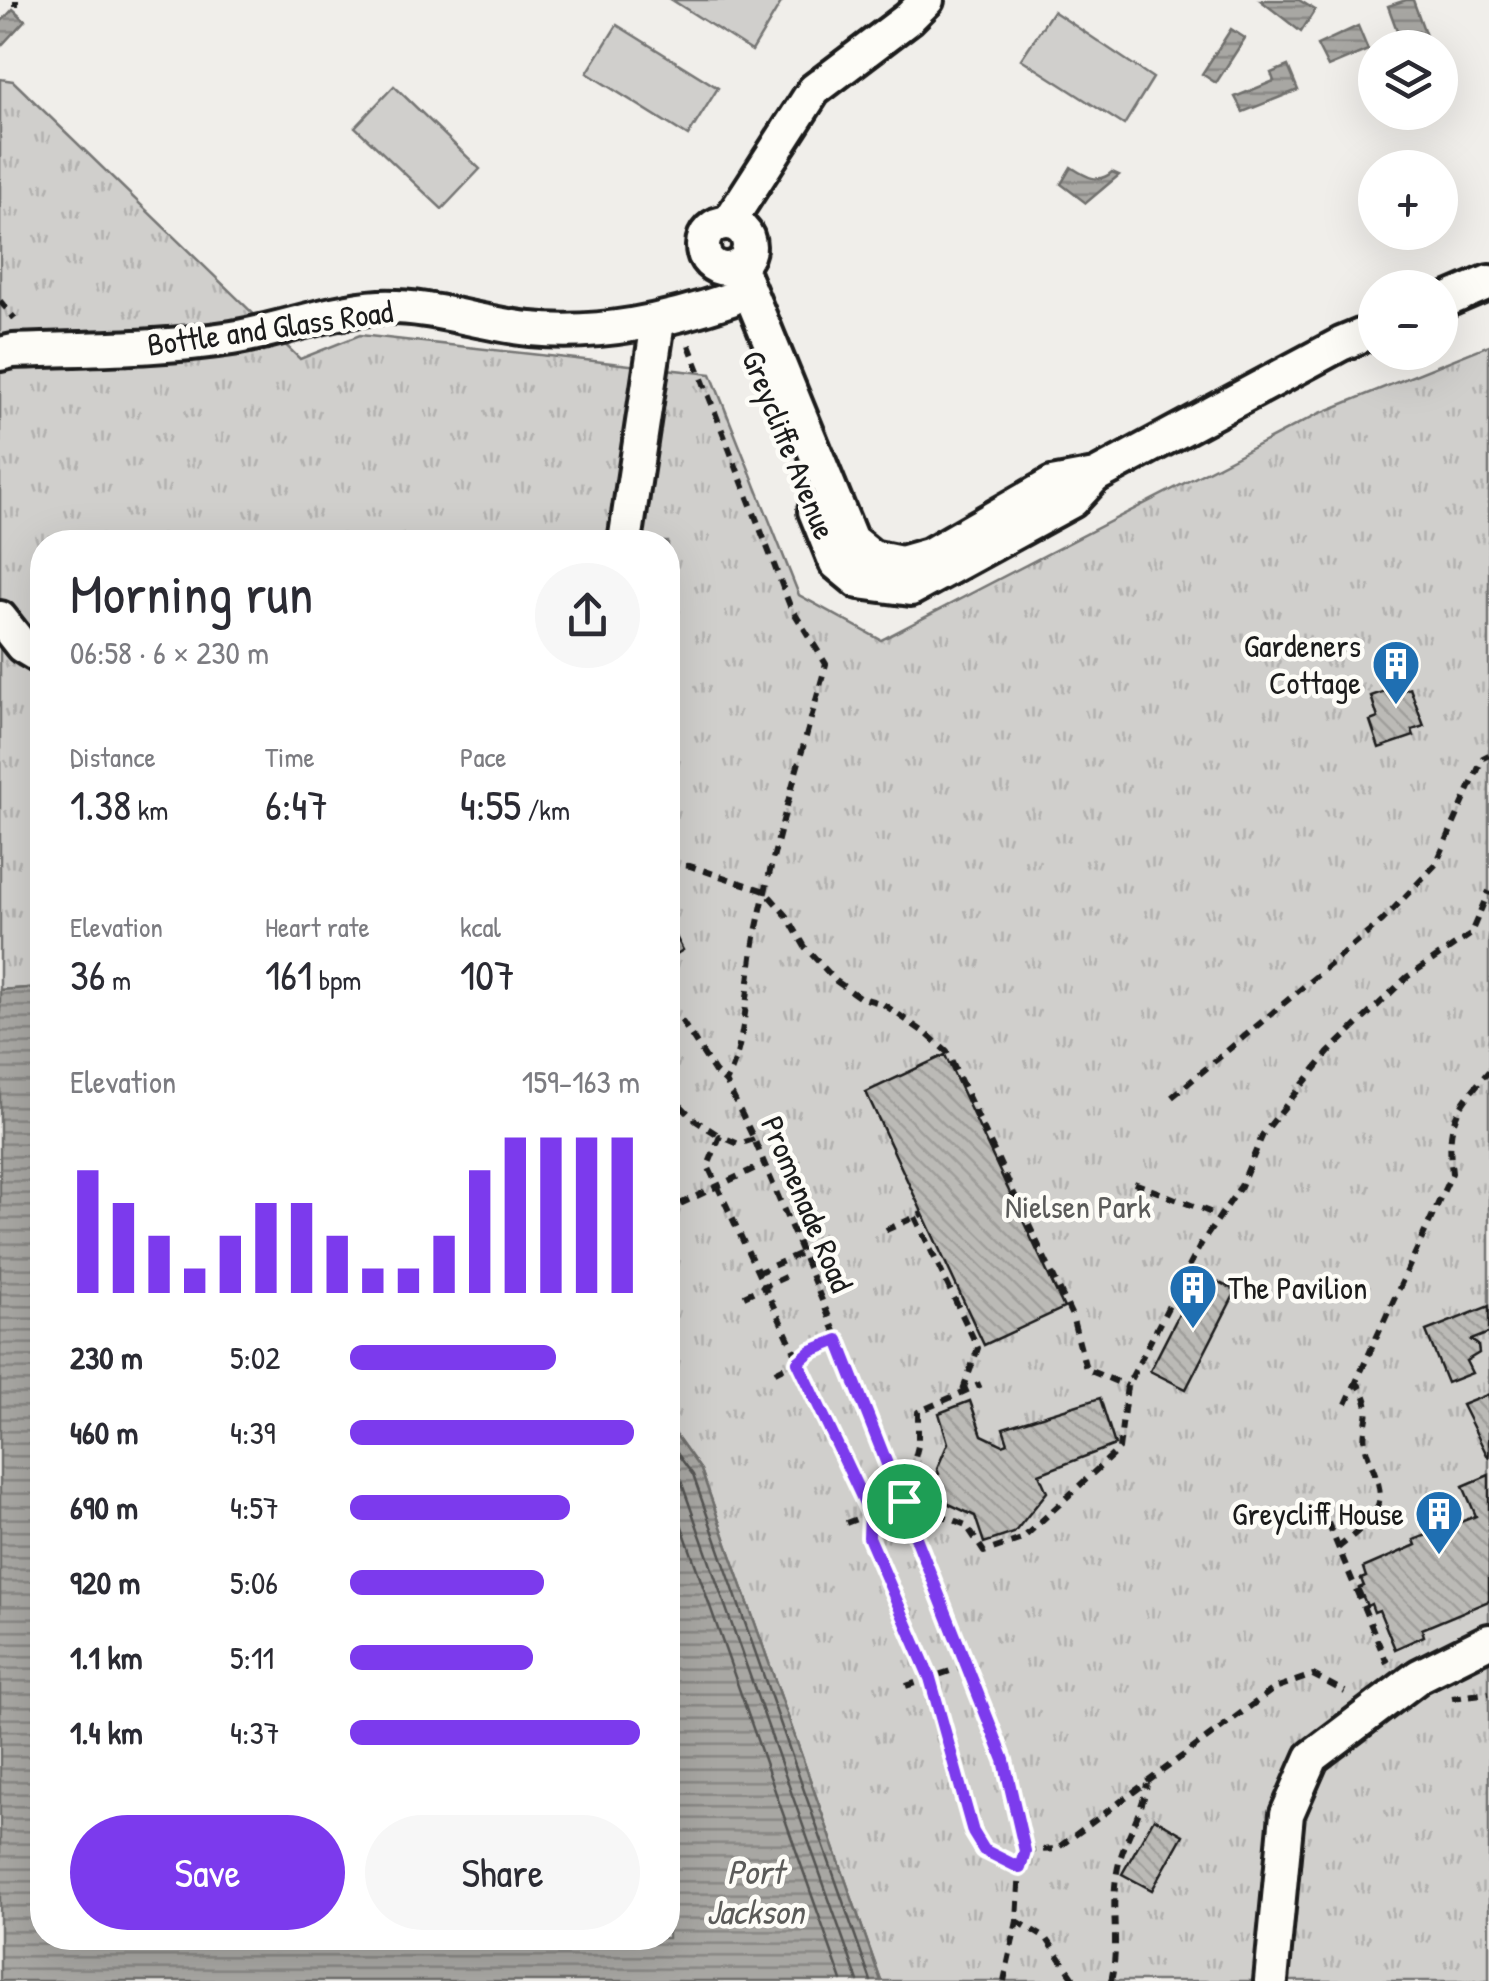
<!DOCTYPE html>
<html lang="en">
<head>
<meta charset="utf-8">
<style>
  body { margin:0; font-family:"Patrick Hand",sans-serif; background:#f7f7f7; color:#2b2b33; height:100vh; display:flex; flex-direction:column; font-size:38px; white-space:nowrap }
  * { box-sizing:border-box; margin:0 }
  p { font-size:32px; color:#7c7c81 }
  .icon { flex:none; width:55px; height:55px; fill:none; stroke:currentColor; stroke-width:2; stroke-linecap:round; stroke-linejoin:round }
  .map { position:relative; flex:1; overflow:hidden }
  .drawer { position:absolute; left:30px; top:530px; width:650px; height:1420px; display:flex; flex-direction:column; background:#fff; border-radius:40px; box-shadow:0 10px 40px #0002 }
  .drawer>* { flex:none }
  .controls { position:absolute; left:1358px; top:30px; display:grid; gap:20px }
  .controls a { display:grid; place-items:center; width:100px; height:100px; border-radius:50%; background:#fff; box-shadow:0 10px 40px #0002; font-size:50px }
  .pin { position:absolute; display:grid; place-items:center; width:85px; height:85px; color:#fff; margin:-42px; border:5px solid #fff; border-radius:50%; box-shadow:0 2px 10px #0007 }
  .round { display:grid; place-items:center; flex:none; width:105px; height:105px; border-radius:52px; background:#f7f7f7 }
  .summary { display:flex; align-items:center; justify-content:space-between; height:170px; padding:0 40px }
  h1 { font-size:55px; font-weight:600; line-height:75px }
  .figures { display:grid; grid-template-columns:repeat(3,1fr); gap:15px; height:170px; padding:10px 40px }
  .figures div { display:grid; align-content:center }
  .figures b { font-size:42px; font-weight:600 }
  .figures small { font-size:28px; font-weight:400 }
  .figures p { font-size:28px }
  .chart { height:280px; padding:20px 40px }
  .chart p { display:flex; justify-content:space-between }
  .chart svg { width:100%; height:180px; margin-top:10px; stroke:#7c3aed; stroke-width:6 }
  .cta { display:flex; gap:20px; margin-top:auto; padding:20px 40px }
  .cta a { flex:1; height:115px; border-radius:60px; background:#7c3aed; color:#fff; font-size:40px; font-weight:600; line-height:115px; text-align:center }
  .cta a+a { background:#f7f7f7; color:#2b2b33 }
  ul { padding:0 40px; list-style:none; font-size:32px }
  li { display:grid; grid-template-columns:160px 120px 1fr; align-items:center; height:75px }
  li i { height:25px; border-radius:12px; background:#7c3aed }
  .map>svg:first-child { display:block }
  .park { fill:url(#park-tufts); stroke:#767674; stroke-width:2.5 }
  .garden { fill:#d0cfcc; stroke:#767674; stroke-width:2.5 }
  .water { fill:url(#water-rules); stroke:#706f6d; stroke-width:2.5 }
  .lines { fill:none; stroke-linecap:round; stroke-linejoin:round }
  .shore { stroke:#545452; stroke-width:2.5 }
  .building { fill:url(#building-back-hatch); stroke:#1c1c1c; stroke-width:2.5 }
  .minor-casing { stroke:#1c1c1c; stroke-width:40 }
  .path { stroke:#1c1c1c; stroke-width:6; stroke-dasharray:10 8; stroke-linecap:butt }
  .minor { stroke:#fdfcf7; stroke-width:32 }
  .route-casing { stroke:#fff; stroke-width:20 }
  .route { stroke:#7c3aed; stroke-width:12 }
  .labels { text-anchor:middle; stroke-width:9; stroke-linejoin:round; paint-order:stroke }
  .street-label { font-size:32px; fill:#1c1c1c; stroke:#fdfcf7 }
  .poi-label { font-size:32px; fill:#1c1c1c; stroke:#fdfcf7; text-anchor:end }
  .park-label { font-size:32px; fill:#5b5b5a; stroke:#fdfcf7 }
  .water-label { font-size:35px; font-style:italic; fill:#5b5b59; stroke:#fdfcf7 }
</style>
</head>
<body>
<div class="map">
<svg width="1489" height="1981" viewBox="0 0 1489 1981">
  <defs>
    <pattern id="park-tufts" width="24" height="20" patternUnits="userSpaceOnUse" patternTransform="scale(2.5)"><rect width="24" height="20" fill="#d0cfcc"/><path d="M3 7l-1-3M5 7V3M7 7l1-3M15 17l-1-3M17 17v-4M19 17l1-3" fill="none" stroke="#b2b1af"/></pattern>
    <pattern id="water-rules" width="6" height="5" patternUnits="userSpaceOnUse" patternTransform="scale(2.5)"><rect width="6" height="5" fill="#a8a7a3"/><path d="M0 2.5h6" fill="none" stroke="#888784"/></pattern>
    <pattern id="building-back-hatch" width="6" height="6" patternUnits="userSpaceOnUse" patternTransform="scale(2.5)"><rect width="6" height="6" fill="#bbbab6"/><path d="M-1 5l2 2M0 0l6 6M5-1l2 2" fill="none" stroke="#a09f9c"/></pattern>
  </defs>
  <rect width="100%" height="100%" fill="#f0eeea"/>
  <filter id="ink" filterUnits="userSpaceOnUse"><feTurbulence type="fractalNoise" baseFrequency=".01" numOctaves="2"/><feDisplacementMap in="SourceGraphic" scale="20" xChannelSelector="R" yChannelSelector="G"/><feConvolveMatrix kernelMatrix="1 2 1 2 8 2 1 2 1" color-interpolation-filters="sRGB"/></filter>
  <g filter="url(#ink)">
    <polygon class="park" points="0,79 13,81 300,359 360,335 711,374 799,595 881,640 1318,414 1489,345 1489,1981 881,1981 701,1470 668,1424 668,542 42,542 42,987 0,990"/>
    <g class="garden">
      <polygon points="672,0 781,0 782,1 752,51"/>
      <polygon points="1053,11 1153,78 1124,125 1021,59"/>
      <polygon points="617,25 718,88 688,136 587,73"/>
      <polygon points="394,86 480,169 442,209 355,127"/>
    </g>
    <g class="water">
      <polygon points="1260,0 1299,0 1315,10 1301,32"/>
      <polygon points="1406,0 1413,0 1429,44 1403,47 1388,6"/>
      <polygon points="13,9 25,20 0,47 0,23"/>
      <polygon points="1358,26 1368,50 1328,67 1317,45"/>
      <polygon points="1231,29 1245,38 1216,83 1202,74"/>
      <polygon points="1288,66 1298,90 1243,112 1235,97 1274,81 1271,73"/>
      <path d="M1071 167C1085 176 1098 185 1112 172L1119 175 1086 203 1061 184Z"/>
      <polygon points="42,987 42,1938 668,1938 668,1424 701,1470 881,1981 0,1981 0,990"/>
    </g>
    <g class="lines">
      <g class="shore">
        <polyline points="668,1441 693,1475 871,1981"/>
        <polyline points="668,1462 681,1481 858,1981"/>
        <polyline points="668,1487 842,1981"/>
      </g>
    </g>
    <g class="building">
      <polygon points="1396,687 1398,692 1410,688 1424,726 1412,730 1414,736 1379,748 1370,721 1378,718 1371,696"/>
      <polygon points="671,927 683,950 668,959 668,929"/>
      <polygon points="945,1055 1064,1308 984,1345 866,1092"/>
      <polygon points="1200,1273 1236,1291 1186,1389 1150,1371"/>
      <polygon points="1489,1306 1489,1333 1471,1340 1478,1345 1479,1353 1466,1361 1472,1373 1447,1383 1426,1331"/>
      <polygon points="1489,1394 1489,1459 1462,1405"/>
      <polygon points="1100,1398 1115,1445 1039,1474 1047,1492 1014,1533 984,1543 975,1516 949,1504 946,1498 938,1501 929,1479 939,1474 937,1469 948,1443 939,1413 970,1401 982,1435 1003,1445 1008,1443 1003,1428"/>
      <polygon points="1489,1475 1489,1601 1422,1629 1424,1636 1395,1649 1379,1610 1374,1612 1371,1604 1367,1606 1359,1588 1364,1586 1361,1579 1366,1577 1363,1568 1416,1545 1414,1540 1476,1516 1463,1486"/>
      <polygon points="1154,1818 1183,1835 1152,1890 1122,1874"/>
    </g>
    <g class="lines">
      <g class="minor-casing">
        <g id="minor">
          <polyline points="729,222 814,90 909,18 927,0"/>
          <circle cx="726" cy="246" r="23"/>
          <polyline points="739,266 851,540 872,557 901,563 929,555 1052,484 1095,476 1341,344 1375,330"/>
          <polyline points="1440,303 1489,282"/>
          <path d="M0 354 13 351C86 348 160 349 232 338 282 330 330 310 380 307 431 305 480 324 530 329 599 336 666 321 731 299"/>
          <polyline points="815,511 836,563 859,582 911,589 1072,501 1095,476"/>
          <polyline points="625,542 658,322"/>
          <polyline points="0,618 22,646 42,658"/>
          <polyline points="1271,1981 1287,1814 1312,1757 1419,1676 1489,1641"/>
        </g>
      </g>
      <g class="path">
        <polyline points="16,0 16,6"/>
        <polyline points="0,301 15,319"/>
        <path d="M689 345 790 606 826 664C802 753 775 842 756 932 747 976 747 1045 726 1082L754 1139 847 1360 1004 1760 1025 1851 1020 1868 1017 1921 1004 1981"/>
        <polyline points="668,864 690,866 765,891 787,916 805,947 836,981 859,997 883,1004 928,1035 947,1052 1072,1316 1086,1369 1127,1386"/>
        <polyline points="668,1027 671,1032 683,1023 715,1072 726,1082"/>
        <polyline points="668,1093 696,1121 720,1136"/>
        <polyline points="1172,1097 1382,921 1436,864 1483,758 1489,755"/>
        <polyline points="754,1139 739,1144 720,1136 708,1166 870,1513 869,1537 930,1679 973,1832 985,1850 1020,1868"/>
        <polyline points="1134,1183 1220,1216"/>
        <polyline points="680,1204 764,1164"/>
        <polyline points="915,1217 978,1348 963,1390"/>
        <polyline points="886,1230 922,1214"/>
        <polyline points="757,1273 801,1253"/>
        <polyline points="744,1296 785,1277"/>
        <polyline points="775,1372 838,1340"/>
        <path d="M1346 1404 1452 1173C1446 1121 1456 1109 1489 1071"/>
        <polyline points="905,1501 966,1525 984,1552 1022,1539 1119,1449 1127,1386 1201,1244 1241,1186 1263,1134 1328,1053 1407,977 1470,935 1489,891"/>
        <polyline points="846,1523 904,1501 918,1446 918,1412 981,1384"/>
        <polyline points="1328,1523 1387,1663"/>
        <path d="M1338 1548C1352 1536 1375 1520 1379 1502 1383 1485 1370 1465 1366 1449 1359 1424 1379 1411 1357 1383"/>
        <polyline points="906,1686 968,1665"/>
        <polyline points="1452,1698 1489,1693"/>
        <polyline points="1025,1851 1056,1849 1275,1688 1313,1675 1345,1692"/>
        <polyline points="1017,1921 1047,1939 1076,1981"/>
        <path d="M1111 1981C1120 1944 1110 1909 1117 1872 1122 1842 1142 1815 1147 1784"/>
      </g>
      <use href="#minor" class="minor"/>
    </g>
  </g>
  <g class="lines" filter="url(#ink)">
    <g class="route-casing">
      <polygon id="route" points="838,1340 1004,1760 1025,1851 1020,1868 984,1850 973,1832 930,1678 869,1537 870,1514 798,1362 811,1351"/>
    </g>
    <use href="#route" class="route"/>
  </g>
  <defs>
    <g id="building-pin" transform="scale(2.5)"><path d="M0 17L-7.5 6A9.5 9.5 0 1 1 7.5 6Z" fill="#1f6fb2" stroke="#fdfcf7"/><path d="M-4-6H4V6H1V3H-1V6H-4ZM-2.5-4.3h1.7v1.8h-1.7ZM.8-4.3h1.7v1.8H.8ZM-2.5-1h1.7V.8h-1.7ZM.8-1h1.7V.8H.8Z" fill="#fff"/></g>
  </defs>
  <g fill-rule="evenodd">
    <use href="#building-pin" x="1396" y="664"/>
    <use href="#building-pin" x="1193" y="1288"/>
    <use href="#building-pin" x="1439" y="1514"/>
  </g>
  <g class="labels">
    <g class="street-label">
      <text transform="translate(270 328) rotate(-8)" y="11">Bottle and Glass Road</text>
      <text transform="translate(789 445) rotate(68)" y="11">Greycliffe Avenue</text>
      <text transform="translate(807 1204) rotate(67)" y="11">Promenade Road</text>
    </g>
    <g class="poi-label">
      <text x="1361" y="657">Gardeners<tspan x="1361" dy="37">Cottage</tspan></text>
      <text x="1228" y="1299" text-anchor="start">The Pavilion</text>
      <text x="1404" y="1525">Greycliff House</text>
    </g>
    <g class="park-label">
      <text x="1078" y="1218">Nielsen Park</text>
    </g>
    <g class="water-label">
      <text x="755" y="1884">Port<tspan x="755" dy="40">Jackson</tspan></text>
    </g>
  </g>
</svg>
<div class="controls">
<a><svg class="icon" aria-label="layers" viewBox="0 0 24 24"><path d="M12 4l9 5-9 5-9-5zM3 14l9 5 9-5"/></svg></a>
<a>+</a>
<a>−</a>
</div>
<div class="pin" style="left:904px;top:1501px;background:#1e9e55"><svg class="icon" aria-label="arrive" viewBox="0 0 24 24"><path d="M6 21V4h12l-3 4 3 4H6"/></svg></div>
<section class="drawer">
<div class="summary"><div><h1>Morning run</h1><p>06:58 · 6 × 230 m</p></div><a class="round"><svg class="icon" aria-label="share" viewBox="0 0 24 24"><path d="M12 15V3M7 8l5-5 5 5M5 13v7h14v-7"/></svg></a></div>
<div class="figures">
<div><p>Distance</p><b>1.38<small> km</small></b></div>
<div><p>Time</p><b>6:47</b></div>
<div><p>Pace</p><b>4:55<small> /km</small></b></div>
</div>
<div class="figures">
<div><p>Elevation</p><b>36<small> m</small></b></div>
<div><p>Heart rate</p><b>161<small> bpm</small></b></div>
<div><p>kcal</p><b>107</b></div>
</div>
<div class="chart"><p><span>Elevation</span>159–163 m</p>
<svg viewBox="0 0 160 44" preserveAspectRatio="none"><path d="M5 44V14M15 44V22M25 44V30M35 44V38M45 44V30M55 44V22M65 44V22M75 44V30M85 44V38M95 44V38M105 44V30M115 44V14M125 44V6M135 44V6M145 44V6M155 44V6"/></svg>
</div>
<ul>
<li><b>230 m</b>5:02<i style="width:71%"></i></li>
<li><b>460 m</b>4:39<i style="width:98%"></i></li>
<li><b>690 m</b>4:57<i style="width:76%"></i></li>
<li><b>920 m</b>5:06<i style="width:67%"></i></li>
<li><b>1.1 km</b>5:11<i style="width:63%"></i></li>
<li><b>1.4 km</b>4:37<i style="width:100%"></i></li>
</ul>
<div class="cta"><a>Save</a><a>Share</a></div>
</section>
</div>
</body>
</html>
